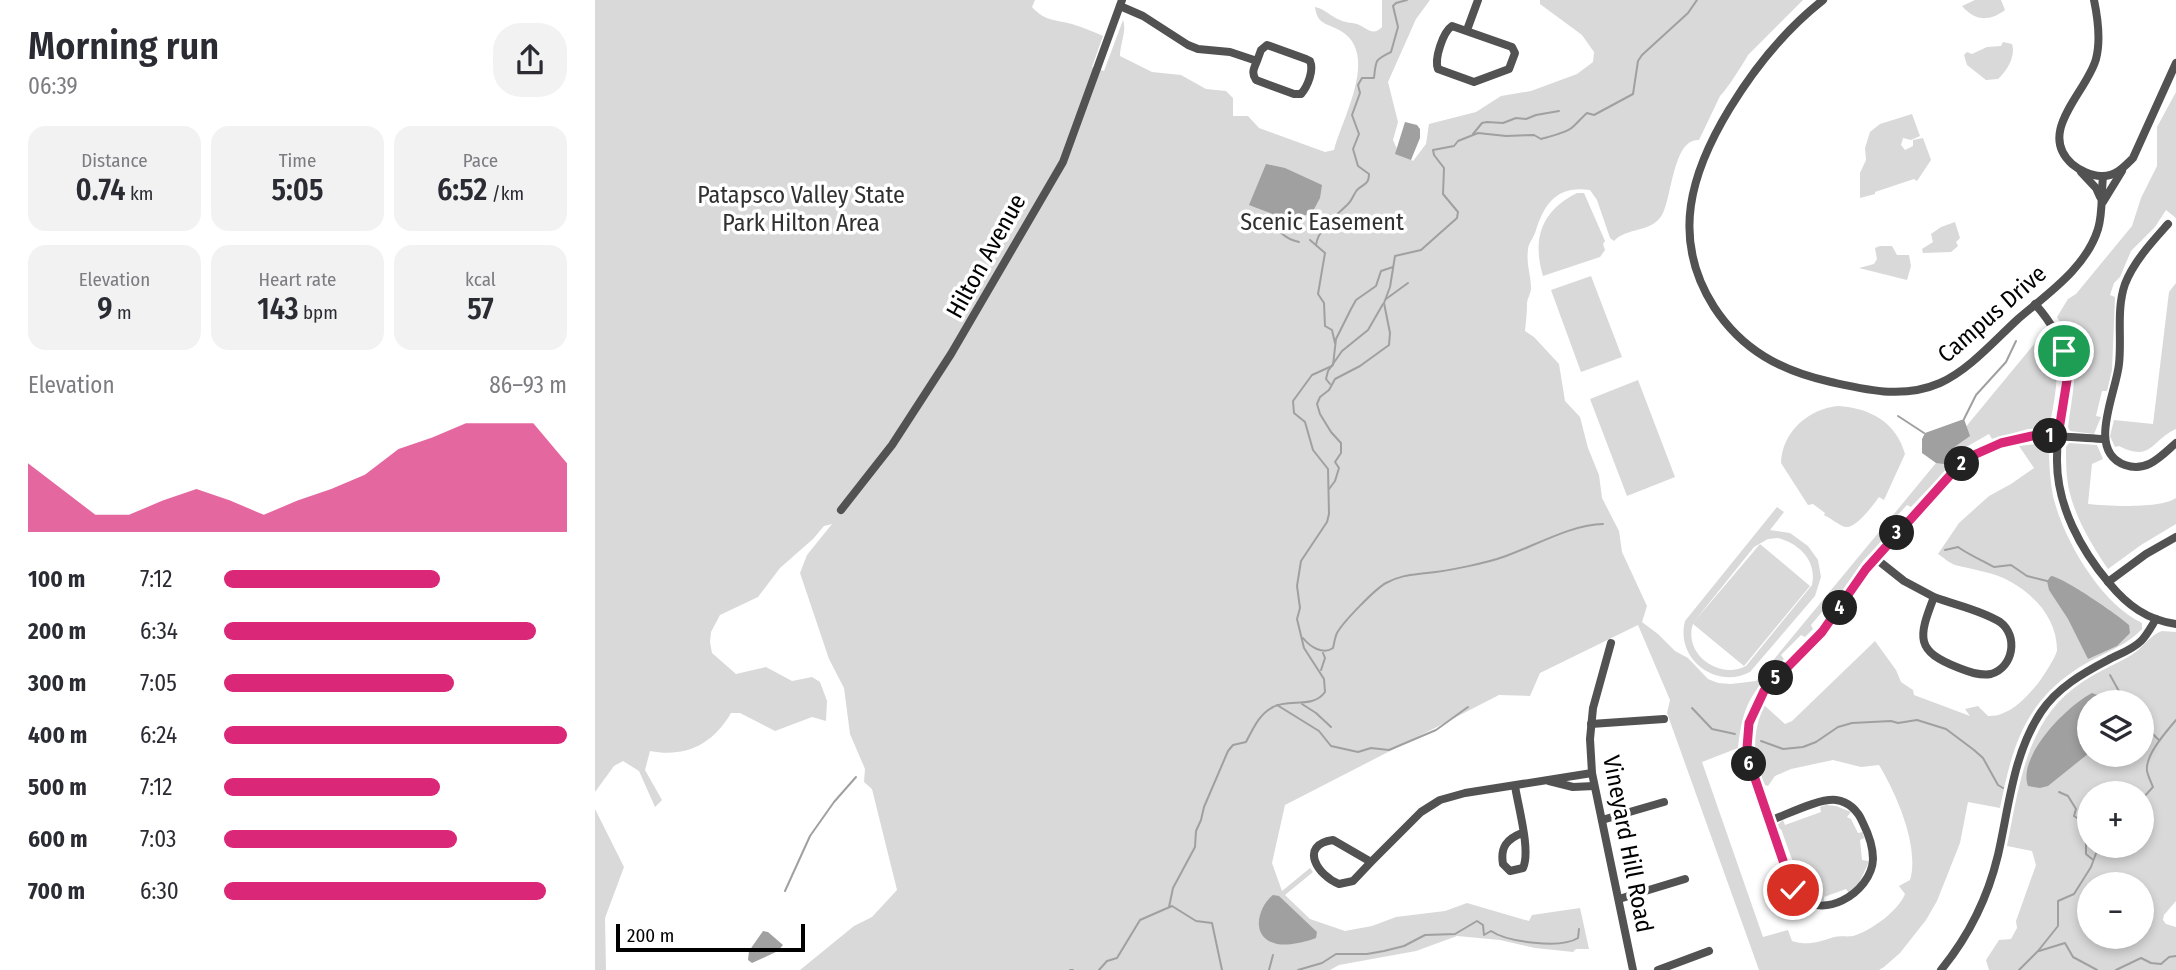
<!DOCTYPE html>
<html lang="en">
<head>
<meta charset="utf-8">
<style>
  body { margin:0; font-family:"Fira Sans Condensed",sans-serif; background:#f2f2f3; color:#2b2b33; height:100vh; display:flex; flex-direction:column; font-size:26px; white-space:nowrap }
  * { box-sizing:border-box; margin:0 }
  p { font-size:23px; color:#7c7c81 }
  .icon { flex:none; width:38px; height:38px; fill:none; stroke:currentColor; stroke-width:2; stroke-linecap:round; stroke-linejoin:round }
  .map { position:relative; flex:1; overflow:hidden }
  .drawer { display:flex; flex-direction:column; background:#fff; width:595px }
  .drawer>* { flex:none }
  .tools { position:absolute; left:1482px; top:690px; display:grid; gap:14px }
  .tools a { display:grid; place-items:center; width:77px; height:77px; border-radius:50%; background:#fff; box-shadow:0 4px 10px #0003; font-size:35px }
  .scale { position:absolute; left:21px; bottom:18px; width:189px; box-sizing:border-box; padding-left:7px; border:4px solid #000; border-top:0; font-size:19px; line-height:24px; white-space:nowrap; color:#000; -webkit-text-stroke:5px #fff; paint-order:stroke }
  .pin { position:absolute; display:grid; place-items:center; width:60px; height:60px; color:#fff; margin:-30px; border:4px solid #fff; border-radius:50%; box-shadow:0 2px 7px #0007 }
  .km { position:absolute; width:35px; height:35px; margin:-18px; border-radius:50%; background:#222; color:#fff; font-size:19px; line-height:35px; text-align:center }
  .round { display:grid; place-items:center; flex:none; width:74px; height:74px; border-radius:28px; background:#f2f2f3 }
  .summary { display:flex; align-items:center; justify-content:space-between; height:119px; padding:0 28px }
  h1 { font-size:38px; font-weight:600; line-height:52px }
  .stats { display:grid; grid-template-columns:repeat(3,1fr); gap:10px; height:119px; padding:7px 28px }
  .stats div { display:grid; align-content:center; border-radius:18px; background:#f2f2f3; text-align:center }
  .stats b { font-size:30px; font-weight:600 }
  .stats small { font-size:19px; font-weight:400 }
  .stats p { font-size:19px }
  .chart { height:196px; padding:14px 28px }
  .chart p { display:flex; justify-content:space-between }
  .chart svg { width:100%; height:126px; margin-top:7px; fill:#db2777; opacity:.7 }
  ul { padding:0 28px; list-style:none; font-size:23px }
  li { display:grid; grid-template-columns:112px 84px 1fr; align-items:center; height:52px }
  li i { height:18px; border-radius:9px; background:#db2777 }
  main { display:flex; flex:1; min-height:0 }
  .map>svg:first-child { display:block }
  .green { fill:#d9d9d9; fill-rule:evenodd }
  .water { fill:#a0a0a0 }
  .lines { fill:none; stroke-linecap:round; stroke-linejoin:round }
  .stream { stroke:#a0a0a0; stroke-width:2 }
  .minor { stroke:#525252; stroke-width:8 }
  .route-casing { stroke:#fff; stroke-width:14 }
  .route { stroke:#db2777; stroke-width:9 }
  .labels { text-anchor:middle; stroke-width:7; stroke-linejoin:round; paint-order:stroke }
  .park-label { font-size:24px; fill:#303030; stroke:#fff }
  .street-label { font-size:24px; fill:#000; stroke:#fff }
</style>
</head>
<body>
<main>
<section class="drawer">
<div class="summary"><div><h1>Morning run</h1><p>06:39</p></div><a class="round"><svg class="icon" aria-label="share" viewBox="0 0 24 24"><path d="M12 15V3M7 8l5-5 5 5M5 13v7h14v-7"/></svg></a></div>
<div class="stats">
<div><p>Distance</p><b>0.74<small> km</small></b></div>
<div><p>Time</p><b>5:05</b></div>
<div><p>Pace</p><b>6:52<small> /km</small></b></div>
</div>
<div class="stats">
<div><p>Elevation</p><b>9<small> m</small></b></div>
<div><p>Heart rate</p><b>143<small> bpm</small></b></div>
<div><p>kcal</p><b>57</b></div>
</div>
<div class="chart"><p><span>Elevation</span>86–93 m</p>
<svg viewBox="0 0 160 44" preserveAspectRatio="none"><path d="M0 44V20L10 29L20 38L30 38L40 33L50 29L60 33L70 38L80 33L90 29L100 24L110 15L120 11L130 6L140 6L150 6L160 20V44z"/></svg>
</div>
<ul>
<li><b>100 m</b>7:12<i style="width:63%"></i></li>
<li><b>200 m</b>6:34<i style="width:91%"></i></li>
<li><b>300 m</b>7:05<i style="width:67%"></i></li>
<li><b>400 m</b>6:24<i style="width:100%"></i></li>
<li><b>500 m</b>7:12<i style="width:63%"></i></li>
<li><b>600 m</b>7:03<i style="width:68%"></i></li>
<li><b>700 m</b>6:30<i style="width:94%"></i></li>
</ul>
</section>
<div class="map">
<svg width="1581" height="970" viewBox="0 0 1581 970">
  <rect width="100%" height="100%" fill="#fff"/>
  <g class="green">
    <path d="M0 0H440L437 7C451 23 463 19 480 25 490 28 499 32 508 36L497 67 509 71 528 20C532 30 525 44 525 56L557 72 586 75 611 89 631 91 638 98V116H653L664 128 730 152 739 150C747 118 786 52 744 30 731 23 722 24 720 7 730 9 735 16 745 20 750 23 756 22 762 24 772 28 778 37 787 27V0H835L821 19 793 82 803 122 798 140 802 149 818 161 831 144 834 124 881 112 906 96 936 91 982 74 998 62 999 52 987 35 945 4V0H1208L1153 55C1148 64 1131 91 1125 96L1104 140C1078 138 1077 198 1067 215 1056 233 1032 227 1019 241L1015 238 1002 200 995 190C963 185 950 202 941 230 939 238 933 243 933 250 931 264 936 275 936 288 936 294 932 298 932 304 932 313 931 321 930 331L939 337 964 364 970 401 985 417 993 448 1004 475 1007 498 1024 531 1027 552 1052 606 1047 622 1063 634 1080 651 1093 658 1113 679 1123 683 1136 684 1161 681 1450 331C1468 362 1461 391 1455 424L1451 428 1433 429 1397 439 1394 434 1366 450 1369 455 1357 464 1316 507 1312 505 1288 531 1292 535 1268 561 1236 607 1232 606 1216 625 1218 629 1210 637 1206 635 1186 655 1189 659C1157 692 1148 702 1143 748L1107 762 1168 937 1193 930 1197 941C1213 946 1223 942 1239 937 1247 935 1253 938 1261 935 1278 929 1303 911 1310 894L1304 886 1315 880C1325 847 1301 793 1284 765L1266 767 1238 760 1196 769 1180 776 1173 786 1170 785C1156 759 1158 731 1169 705L1190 724 1197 721 1280 641 1301 670 1306 682 1318 690 1319 695 1375 716 1370 709 1383 706 1393 716C1414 717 1431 698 1444 682 1448 677 1462 655 1462 650 1462 620 1441 596 1416 582 1399 572 1379 570 1360 565 1354 563 1348 557 1343 554L1364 523 1394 496 1416 484 1439 468 1424 446 1450 443 1454 447C1454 464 1455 480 1458 496 1468 539 1506 604 1547 623V629C1528 649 1501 655 1479 671 1428 705 1416 752 1405 808L1373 802 1365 843 1342 901 1331 920 1305 953 1289 967 1284 970H1164L1072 713 1075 700 1043 625 945 673 935 696 904 695 690 805 677 863 687 891 715 868 718 872 690 895 715 919 750 931 777 926 801 917 850 911 872 903 934 921 937 915 985 908 994 949H981L978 952 940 948 905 940 862 936 821 951 744 965 735 970H205L259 926 277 917 302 890 277 789 269 782 270 769 255 734 249 688 234 659 205 573 212 555 237 524 229 526 218 539 185 568 163 597 125 615 116 632 115 642 117 653 141 674 171 667 197 681 217 677 225 682 232 701 231 721 217 717 180 731 145 713H136C118 744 91 758 55 751L50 770 67 800 60 807 44 771 28 761 19 766 0 792Z"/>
    <path d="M1380 0H1406L1410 10C1394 22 1380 21 1367 6Z"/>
    <path d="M1408 42 1417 44C1421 56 1412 71 1403 79L1391 80 1372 65 1369 55 1372 52 1377 54 1392 47 1406 46Z"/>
    <path d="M1581 92V218L1571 210 1560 227 1536 251 1525 277 1519 283 1515 295 1520 297 1517 370 1512 391H1507L1501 416 1506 417 1499 434 1475 431 1473 427C1479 382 1487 359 1462 317L1473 299 1481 294 1537 226 1546 198 1562 166V127Z"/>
    <polygon points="1317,114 1325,136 1316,140 1308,138 1306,145 1310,150 1318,146 1318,140 1328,138 1336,160 1322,181 1319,179 1280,192 1280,194 1265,198 1265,173 1271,160 1270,148 1275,132 1285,124"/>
    <path d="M982 193H989L1010 241 1008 244 1010 250 1005 257 948 276C937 239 946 211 982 193Z"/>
    <polygon points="1360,222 1365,238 1361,242 1363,246 1356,252 1328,253 1327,249 1338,242 1336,234 1346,227"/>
    <polygon points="1285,246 1297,246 1302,255 1314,255 1316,266 1312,280 1264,268 1279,264 1282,259 1280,248"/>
    <polygon points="996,276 1027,357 986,372 956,290"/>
    <path d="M1581 283V429C1557 439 1557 463 1524 446L1520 447 1515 436 1519 420 1558 424 1574 292Z"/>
    <polygon points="1043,380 1080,477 1032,496 995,399"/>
    <path d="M1243 406C1275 408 1301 422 1310 454L1289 500 1284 497C1278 505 1261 529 1250 527 1244 525 1235 518 1229 515L1230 513 1218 504 1213 505 1186 463C1187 432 1213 409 1243 406Z"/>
    <path d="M1474 443 1502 445 1508 459 1497 464 1493 504C1512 506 1566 509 1581 498V524L1546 545 1513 569C1496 544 1479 516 1473 485 1471 473 1471 459 1471 447Z"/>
    <path d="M1182 507 1189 512 1175 530 1195 533 1213 546 1223 560 1226 577 1220 596 1155 672C1121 690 1080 659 1090 621ZM1183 538C1205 544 1222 561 1217 585L1151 666C1124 680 1088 654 1098 624L1149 666 1215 586 1165 544 1098 623 1159 547 1173 539Z"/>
    <path d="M1567 631 1581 632V901L1569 915 1568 920 1571 924 1581 927V970H1394L1391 960 1404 940 1416 939 1422 928 1421 921 1441 865 1437 851 1412 846C1424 787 1431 719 1486 683 1500 673 1517 666 1533 657 1546 651 1554 635 1567 631ZM1494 702H1547V754H1494ZM1494 793H1547V845H1494ZM1494 884H1547V936H1494Z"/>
    <path d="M1231 805 1241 806 1256 812 1252 817 1256 819 1263 833 1268 832 1269 838 1265 840 1267 860 1273 861V864L1264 883 1254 893 1251 889 1229 897V901C1207 899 1201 885 1194 867L1199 865 1186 829H1181L1180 827 1188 820 1190 825 1226 812 1225 807Z"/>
    <polygon points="0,809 29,867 10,918 11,970 0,970"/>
  </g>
  <g class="water">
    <polygon points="810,122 822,125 825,129 825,138 816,160 800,154"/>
    <polygon points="671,164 690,168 727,185 725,198 717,213 694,220 654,205"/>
    <polygon points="1369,419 1375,436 1358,448 1349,464 1341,463 1327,453 1327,439 1330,433"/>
    <path d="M1456 576C1468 577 1523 615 1534 625L1535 633 1522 646 1493 659 1473 619 1454 590 1452 581Z"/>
    <path d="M1497 693 1505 696 1508 702H1494V753L1453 786 1445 788 1433 786C1422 756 1472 706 1497 693Z"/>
    <path d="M678 895 684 896 722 932 721 938C710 942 694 946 682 944 655 938 662 908 678 895Z"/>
    <polygon points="168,931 173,932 188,945 183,951 157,963 153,960 154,951"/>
  </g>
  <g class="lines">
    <g class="stream">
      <polyline points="878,134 887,123 892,122 908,123 921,118 931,119 941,115 964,111"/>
      <path d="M681 216C679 231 691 239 704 242"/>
      <polyline points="715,224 717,231"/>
      <polyline points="715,240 730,253 723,294 729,303 730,326 737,330 740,343"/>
      <path d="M721 245C723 229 741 216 752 205 757 201 758 195 762 190 769 183 774 185 774 174L763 166 758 149 764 134 757 115 765 93 763 85 767 78H779C781 59 780 60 796 52L803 27 798 6 801 3 812 0"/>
      <polyline points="791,299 813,283"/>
      <polyline points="738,365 741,339 756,309 761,300 781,286 786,271 798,267"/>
      <polyline points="735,384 731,379 733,371 747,351 773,330 788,304"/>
      <polyline points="1303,416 1329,433"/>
      <polyline points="1369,419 1381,395 1411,362 1421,341"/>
      <path d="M734 489 740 481 744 468 740 462 746 453V443L736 432 725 414 722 404 725 397 734 390 740 379 765 366 794 345 795 333 789 303 795 287 800 256 826 250 862 218 863 212 848 194 849 168 839 155 838 150 859 146 863 141 883 133 911 136 939 135 946 139C953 137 969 133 975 129 980 126 986 118 992 113L999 115 1038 94 1043 61 1047 55 1093 13 1102 0"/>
      <path d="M1350 550 1363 547C1374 555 1387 560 1399 567L1416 565 1432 576 1452 581"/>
      <path d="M708 638C715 647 728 655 738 648 739 644 740 637 742 633 748 622 780 589 791 583 806 575 816 575 832 573 853 571 892 563 911 556 939 546 978 524 1008 524"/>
      <polyline points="726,670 730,658 728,653"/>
      <polyline points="1515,675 1530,702"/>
      <polyline points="707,704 721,713 736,727"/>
      <polyline points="682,705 724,731 736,746 763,752 776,748 794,750 841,730 873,707"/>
      <polyline points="1097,708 1117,729 1140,734"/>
      <polyline points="1547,724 1564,740"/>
      <polyline points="1166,741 1188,749 1208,747 1221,742 1243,727 1257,723 1296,721 1303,723 1322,720 1351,729 1379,750 1388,758 1403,785 1408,788"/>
      <polyline points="1464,792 1473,796 1481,809 1479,816 1491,824 1491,854 1497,859"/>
      <path d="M1547 799 1558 787C1556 782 1553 776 1552 771 1550 755 1571 732 1581 720"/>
      <polyline points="190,891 215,836 239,802 261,777"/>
      <path d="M574 907 578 888 600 847 601 831 606 820 609 807 633 751 638 745 651 742C658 729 664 714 678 707 694 698 718 709 730 692L729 679 709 648 702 619 705 608 702 586 706 561 732 522 734 514 733 469 718 450 710 422 699 413 698 401 717 375 737 366"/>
      <polyline points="1444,951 1470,943 1478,957 1502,970"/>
      <polyline points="475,970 478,970"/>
      <polyline points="504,970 512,961 522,958 545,920 577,906 601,921 617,923 627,970"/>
      <polyline points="674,970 678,955"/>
      <path d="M703 970 727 963 741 954H772L789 951 809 946 830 935 860 934 882 921 888 925 889 935 896 931C912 942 966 949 983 938L984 929"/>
      <polyline points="1424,970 1443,951 1463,926 1463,901 1479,894 1496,867 1504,845"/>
      <polyline points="1521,970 1546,958 1556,963 1566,964 1574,957 1581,956"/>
    </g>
    <g class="minor">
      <path d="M1228 0C1190 30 1160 67 1135 108 1096 172 1075 238 1119 307 1147 350 1186 371 1236 382 1273 390 1308 399 1345 383 1374 370 1399 341 1423 319 1452 294 1491 268 1503 229 1508 213 1506 194 1508 177"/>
      <path d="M1499 0C1503 19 1506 40 1501 59 1492 92 1441 132 1477 164 1484 170 1496 176 1506 176 1520 177 1529 167 1538 158L1581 63"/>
      <path d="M525 6 548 16 593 45 603 49 635 52 662 61 666 50 672 45 711 59 715 61C719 70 713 86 706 94H699L661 80C656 73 659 68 662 61"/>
      <path d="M857 26 917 47 920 53 914 69 879 82 843 69C839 59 848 32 857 26Z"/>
      <polyline points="872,30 883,0"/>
      <polyline points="1486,172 1501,188 1505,197"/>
      <polyline points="1508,202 1527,171"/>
      <path d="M1573 224C1557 242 1539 261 1530 284 1521 310 1527 338 1524 364 1521 394 1491 451 1530 465 1552 473 1566 456 1581 443"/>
      <path d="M1440 304C1494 365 1461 392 1462 461 1462 506 1486 550 1514 583 1532 605 1552 620 1581 624"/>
      <polyline points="246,510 297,445 356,354 468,162 527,0"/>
      <path d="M1280 558 1309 581 1339 597C1323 638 1320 651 1364 668 1374 672 1385 676 1396 674 1418 668 1424 636 1405 622 1386 610 1360 605 1339 597"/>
      <polyline points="1513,582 1551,554 1581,537"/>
      <polyline points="1016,643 998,708 995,739 997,773 1038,970"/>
      <polyline points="996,724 1069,719"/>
      <polyline points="954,781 978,787 999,786"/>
      <path d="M920 786C923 806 936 851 928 868L915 871 908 864C905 847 912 839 927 833"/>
      <polyline points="1007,820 1069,802"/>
      <path d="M1174 821C1181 839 1189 876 1200 891 1223 925 1277 893 1278 859 1278 847 1273 833 1268 823 1263 811 1254 802 1241 800 1224 798 1191 815 1174 821 1163 789 1147 758 1154 724 1163 683 1203 660 1229 630 1241 615 1251 598 1262 582 1278 559 1298 538 1317 517 1339 493 1360 464 1390 449 1428 431 1468 437 1510 439"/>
      <path d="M776 862 758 881 744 884C723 876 703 845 738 840L776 862 826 812 845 800 870 793 997 773"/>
      <polyline points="1024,899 1090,879"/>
      <polyline points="1063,970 1114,951"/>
      <path d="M1346 970C1373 937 1393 897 1403 855 1414 807 1418 754 1446 712 1462 688 1488 673 1513 660 1524 654 1537 650 1546 641 1552 635 1556 627 1561 619"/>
    </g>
  </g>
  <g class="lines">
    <g class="route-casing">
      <polyline id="route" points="1198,890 1154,761 1152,748 1154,723 1169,691 1227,632 1271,569 1358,472 1381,454 1406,443 1437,436 1463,436 1472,380 1469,351"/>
    </g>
    <use href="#route" class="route"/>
  </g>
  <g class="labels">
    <g class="park-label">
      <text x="206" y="203">Patapsco Valley State<tspan x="206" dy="28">Park Hilton Area</tspan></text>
      <text x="727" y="230">Scenic Easement</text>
    </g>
    <g class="street-label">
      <text transform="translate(391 256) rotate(-61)" y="8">Hilton Avenue</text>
      <text transform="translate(1397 314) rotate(-41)" y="8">Campus Drive</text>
      <text transform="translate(1033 844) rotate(79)" y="8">Vineyard Hill Road</text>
    </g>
  </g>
</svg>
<div class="tools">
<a><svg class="icon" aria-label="layers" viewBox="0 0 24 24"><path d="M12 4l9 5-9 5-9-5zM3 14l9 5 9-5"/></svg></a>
<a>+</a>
<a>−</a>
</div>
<div class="scale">200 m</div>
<div class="pin" style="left:1469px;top:351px;background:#1e9e55"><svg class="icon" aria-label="arrive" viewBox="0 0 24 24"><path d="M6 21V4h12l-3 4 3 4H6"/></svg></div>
<div class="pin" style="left:1198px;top:890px;background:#d93025"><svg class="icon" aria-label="check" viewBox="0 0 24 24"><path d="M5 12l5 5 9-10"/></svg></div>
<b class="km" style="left:1455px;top:436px">1</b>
<b class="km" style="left:1367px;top:464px">2</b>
<b class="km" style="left:1302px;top:533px">3</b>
<b class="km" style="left:1245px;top:608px">4</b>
<b class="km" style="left:1181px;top:678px">5</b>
<b class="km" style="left:1154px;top:764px">6</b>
</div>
</main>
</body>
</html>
